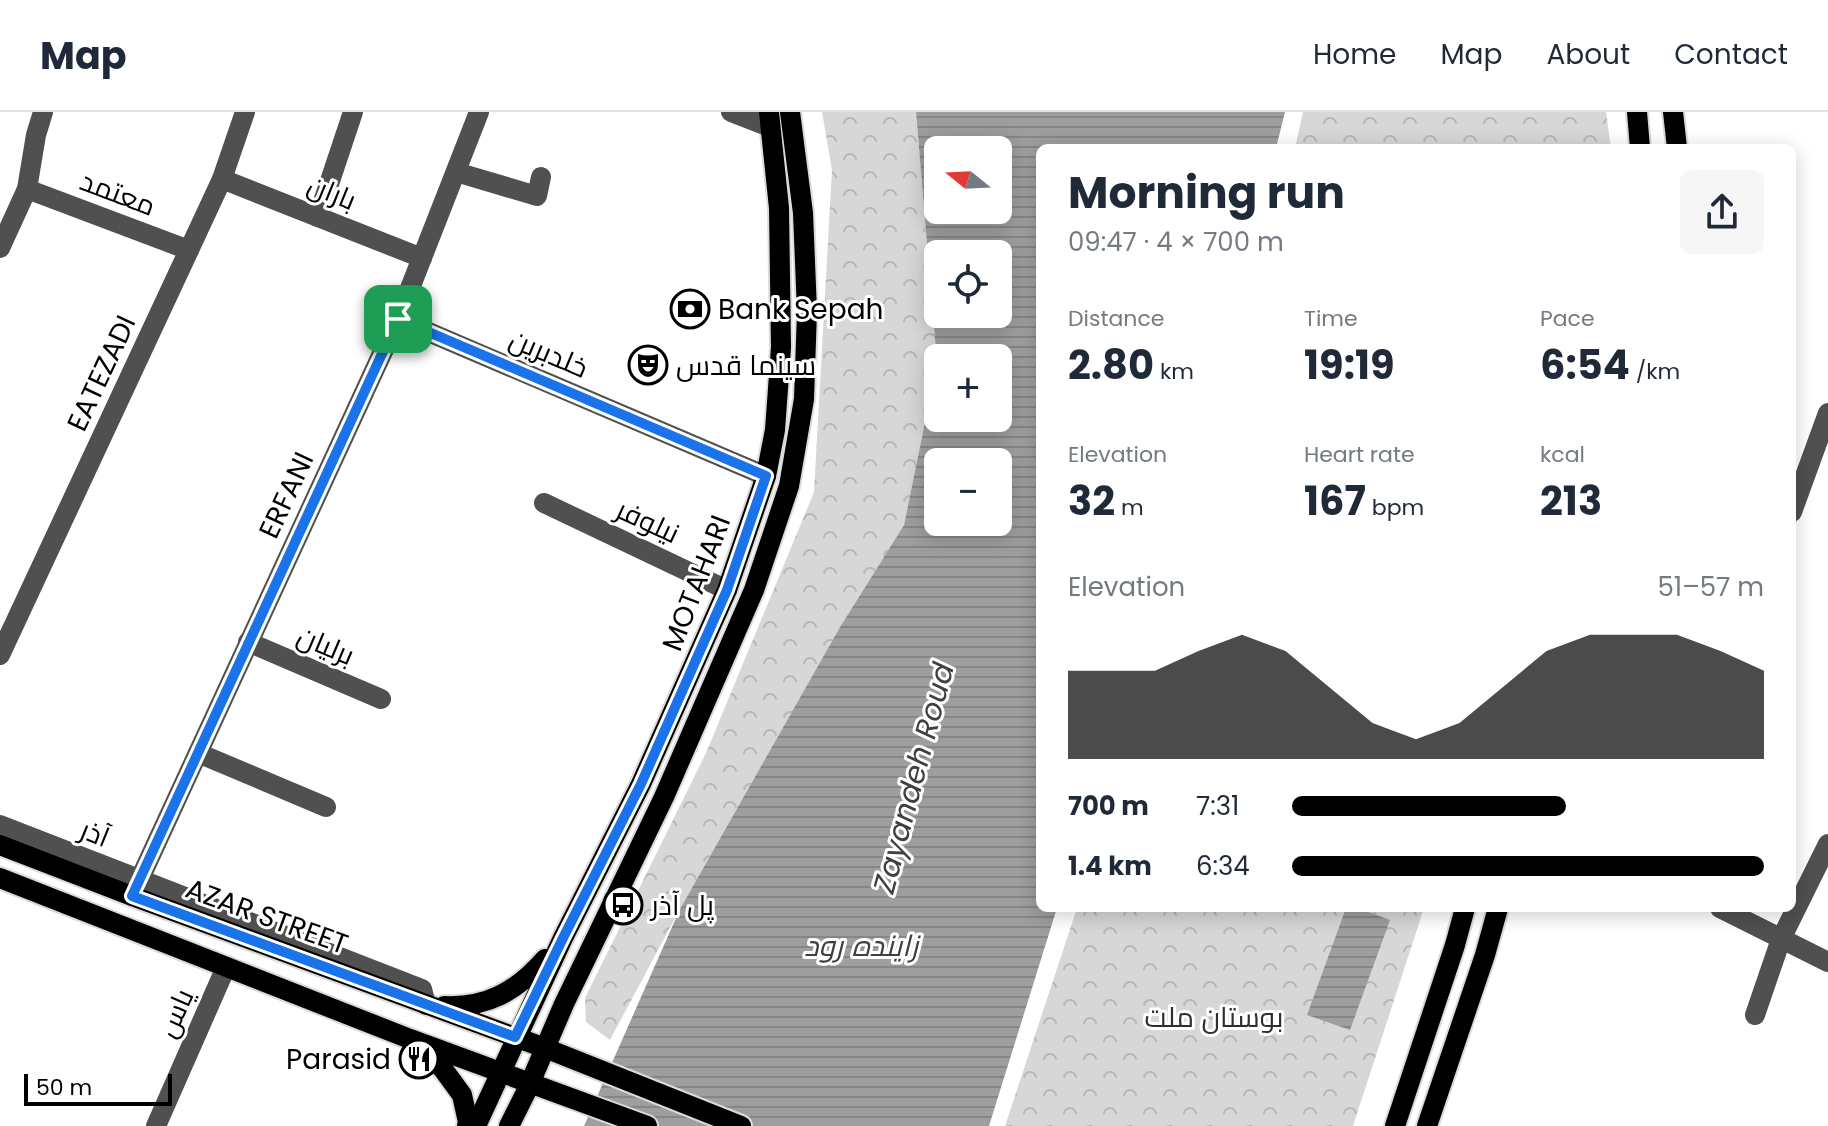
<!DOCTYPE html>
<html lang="en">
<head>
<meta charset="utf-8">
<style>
  body { margin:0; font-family:Poppins,Cairo,sans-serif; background:#f6f6f7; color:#1f2937; height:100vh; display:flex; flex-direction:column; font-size:30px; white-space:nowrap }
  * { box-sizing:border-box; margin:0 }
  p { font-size:26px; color:#747a83 }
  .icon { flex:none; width:44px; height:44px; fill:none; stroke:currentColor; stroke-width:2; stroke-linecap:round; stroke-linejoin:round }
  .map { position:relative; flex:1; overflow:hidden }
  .details { position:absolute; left:1036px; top:32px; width:760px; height:768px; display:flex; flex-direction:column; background:#fff; border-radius:12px; box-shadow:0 4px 20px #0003 }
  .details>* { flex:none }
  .needle { width:52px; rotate:288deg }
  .controls { position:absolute; left:924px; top:24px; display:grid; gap:16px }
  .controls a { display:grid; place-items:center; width:88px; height:88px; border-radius:12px; background:#fff; box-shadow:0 4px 20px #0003; font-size:40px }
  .scale { position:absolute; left:24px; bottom:20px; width:148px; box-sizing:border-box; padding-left:8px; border:4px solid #000; border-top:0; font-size:22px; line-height:28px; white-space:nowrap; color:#000; -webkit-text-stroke:6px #fff; paint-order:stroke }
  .pin { position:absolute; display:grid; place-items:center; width:68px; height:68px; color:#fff; margin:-34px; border-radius:16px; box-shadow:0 4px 12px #0006 }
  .round { display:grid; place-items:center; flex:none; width:84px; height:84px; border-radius:12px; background:#f6f6f7 }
  .headline { display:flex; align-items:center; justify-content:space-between; height:136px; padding:0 32px }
  h1 { font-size:44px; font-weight:700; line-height:60px }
  .metrics { display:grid; grid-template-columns:repeat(3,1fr); gap:12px; height:136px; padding:8px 32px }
  .metrics div { display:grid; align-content:center }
  .metrics b { font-size:40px; font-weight:700 }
  .metrics small { font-size:22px; font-weight:400 }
  .metrics p { font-size:22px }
  .chart { height:224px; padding:16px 32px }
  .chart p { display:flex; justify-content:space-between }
  .chart svg { width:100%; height:144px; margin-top:8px; fill:#000; opacity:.7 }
  ul { padding:0 32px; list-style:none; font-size:26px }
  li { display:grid; grid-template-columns:128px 96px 1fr; align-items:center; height:60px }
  li i { height:20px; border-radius:10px; background:#000 }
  header { display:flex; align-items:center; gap:48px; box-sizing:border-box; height:112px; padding:0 40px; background:#fff; border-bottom:2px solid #e0e1e3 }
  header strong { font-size:38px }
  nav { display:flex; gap:44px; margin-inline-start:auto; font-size:28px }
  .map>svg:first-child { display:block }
  .park { fill:url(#park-crowns) }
  .water { fill:url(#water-rules); fill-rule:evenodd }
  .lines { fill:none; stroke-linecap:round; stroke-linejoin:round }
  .major-casing { stroke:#dbdbdb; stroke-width:24 }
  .minor { stroke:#505050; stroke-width:20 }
  .major { stroke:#000; stroke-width:20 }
  .route-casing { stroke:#fff; stroke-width:16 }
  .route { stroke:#1a73e8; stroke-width:10 }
  .labels { text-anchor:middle; stroke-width:6; stroke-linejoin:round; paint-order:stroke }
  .street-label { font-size:28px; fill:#000; stroke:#fff }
  .poi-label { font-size:28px; fill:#000; stroke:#fff; text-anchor:start }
  .park-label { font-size:28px; fill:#2e2e2e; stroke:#fff }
  .water-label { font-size:30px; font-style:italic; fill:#3f3f3f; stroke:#fff }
</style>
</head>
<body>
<header>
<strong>Map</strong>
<nav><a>Home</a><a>Map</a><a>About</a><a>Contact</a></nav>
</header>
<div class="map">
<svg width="1828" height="1014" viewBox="0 0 1828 1014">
  <defs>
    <pattern id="park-crowns" width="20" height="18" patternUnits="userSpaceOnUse" patternTransform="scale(2)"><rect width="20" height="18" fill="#d7d7d7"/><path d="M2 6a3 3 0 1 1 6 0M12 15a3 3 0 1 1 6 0" fill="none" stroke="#b7b7b7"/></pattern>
    <pattern id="water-rules" width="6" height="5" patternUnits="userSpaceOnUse" patternTransform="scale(2)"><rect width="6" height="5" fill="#9e9e9e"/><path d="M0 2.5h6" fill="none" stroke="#868686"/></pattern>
  </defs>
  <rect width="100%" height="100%" fill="#fff"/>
  <g class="park">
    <polygon points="822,0 916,0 937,251 904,413 840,515 680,797 610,928 586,910 585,886 706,641 814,380 832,58"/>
    <polygon points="1303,0 1606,0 1611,36 1295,36"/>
    <polygon points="1077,796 1424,796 1353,1014 1005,1014"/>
  </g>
  <g class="water">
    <path d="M916 0H1285L1276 36H1040V796H1057L989 1014H584L680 797 840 515 904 413 937 251ZM938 38H998V98H938ZM938 142H998V202H938ZM938 246H998V306H938ZM938 350H998V410H938Z"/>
    <polygon points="1346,796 1358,796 1390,808 1350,918 1307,903"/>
  </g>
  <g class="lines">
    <g class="major-casing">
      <g id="major">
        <polyline points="1637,0 1640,36"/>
        <polyline points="1673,0 1677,36"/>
        <polyline points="0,733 132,784 545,936 741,1014"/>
        <polyline points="0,766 410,927 647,1014"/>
        <path d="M444 894C487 896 517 879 545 847"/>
        <polyline points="419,934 443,957 462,983 468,1010 467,1014"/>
        <polyline points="476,1014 563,826 641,672 727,478 766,364 775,318 781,235 779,96 769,0"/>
        <polyline points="509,1014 528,976 564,892 664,685 754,478 789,374 804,287 807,199 803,101 790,0"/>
        <polyline points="1395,1014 1455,833 1465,796"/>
        <polyline points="1427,1014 1485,843 1498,796"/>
      </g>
    </g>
    <g class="minor">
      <polyline points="731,0 770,15"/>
      <polyline points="456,60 537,84 541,65"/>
      <polyline points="222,67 422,146"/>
      <polyline points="27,77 189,138"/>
      <polyline points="318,105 353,0"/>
      <polyline points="0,136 27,77 36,23 43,0"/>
      <polyline points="398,207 766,364"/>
      <polyline points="544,391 727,478"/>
      <polyline points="1792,400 1828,301"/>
      <polyline points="248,530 381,587"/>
      <polyline points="0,543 189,138 222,67 245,0"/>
      <polyline points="198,641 326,695"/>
      <polyline points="0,713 422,877 426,893"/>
      <polyline points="132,784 398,207 479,0"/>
      <polyline points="1720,796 1828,850"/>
      <polyline points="1755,903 1781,827 1828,732"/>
      <polyline points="156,1014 226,855"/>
    </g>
    <use href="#major" class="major"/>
  </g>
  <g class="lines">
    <g class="route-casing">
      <polygon id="route" points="398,207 766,364 727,478 641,672 563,826 515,925 132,784"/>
    </g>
    <use href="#route" class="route"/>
  </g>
  <defs>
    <g id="bank-ring" transform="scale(2)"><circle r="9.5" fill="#fff" stroke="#000" stroke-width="1.5"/><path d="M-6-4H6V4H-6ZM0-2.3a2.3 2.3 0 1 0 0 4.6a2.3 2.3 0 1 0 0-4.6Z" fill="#000"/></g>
    <g id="theatre-ring" transform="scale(2)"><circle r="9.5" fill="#fff" stroke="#000" stroke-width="1.5"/><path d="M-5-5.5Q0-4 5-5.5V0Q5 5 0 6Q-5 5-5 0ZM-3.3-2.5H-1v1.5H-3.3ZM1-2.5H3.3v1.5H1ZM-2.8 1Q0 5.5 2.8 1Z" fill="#000"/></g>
    <g id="bus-ring" transform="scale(2)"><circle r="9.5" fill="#fff" stroke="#000" stroke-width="1.5"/><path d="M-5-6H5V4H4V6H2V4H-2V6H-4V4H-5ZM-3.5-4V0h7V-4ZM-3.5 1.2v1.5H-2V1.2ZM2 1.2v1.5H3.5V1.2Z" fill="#000"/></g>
    <g id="restaurant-ring" transform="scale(2)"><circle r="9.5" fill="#fff" stroke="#000" stroke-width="1.5"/><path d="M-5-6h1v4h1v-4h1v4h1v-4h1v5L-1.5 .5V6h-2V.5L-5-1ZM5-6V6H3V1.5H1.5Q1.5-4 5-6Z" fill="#000"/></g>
  </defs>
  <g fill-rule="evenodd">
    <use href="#bank-ring" x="690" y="197"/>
    <use href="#theatre-ring" x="648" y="253"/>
    <use href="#bus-ring" x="623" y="793"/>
    <use href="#restaurant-ring" x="419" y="947"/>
  </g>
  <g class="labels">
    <g class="street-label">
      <text transform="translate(332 80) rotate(22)" y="10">باران</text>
      <text transform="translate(118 81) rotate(21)" y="10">معتمد</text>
      <text transform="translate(549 241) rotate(23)" y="10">خلدبرین</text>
      <text transform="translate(101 261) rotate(-65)" y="10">EATEZADI</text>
      <text transform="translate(286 383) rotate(-65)" y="10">ERFANI</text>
      <text transform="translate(648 409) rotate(25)" y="10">نیلوفر</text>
      <text transform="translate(696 471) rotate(-69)" y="10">MOTAHARI</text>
      <text transform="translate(326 533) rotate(23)" y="10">برلیان</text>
      <text transform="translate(95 721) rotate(22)" y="10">آذر</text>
      <text transform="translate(267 804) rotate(20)" y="10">AZAR STREET</text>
      <text transform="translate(175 901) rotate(-66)" y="10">یاس</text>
    </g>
    <g class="poi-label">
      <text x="718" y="207">Bank Sepah</text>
      <text x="676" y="263">سینما قدس</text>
      <text x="651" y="803">پل آذر</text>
      <text x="391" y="957" text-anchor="end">Parasid</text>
    </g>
    <g class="park-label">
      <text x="1214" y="915">بوستان ملت</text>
    </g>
    <g class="water-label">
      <text transform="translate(914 666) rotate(-75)" y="10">Zayandeh Roud</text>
      <text x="861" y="844">زاینده رود</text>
    </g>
  </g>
</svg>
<div class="controls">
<a><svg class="needle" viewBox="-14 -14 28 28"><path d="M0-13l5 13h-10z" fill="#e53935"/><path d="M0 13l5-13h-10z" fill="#747a83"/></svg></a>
<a><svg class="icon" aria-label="locate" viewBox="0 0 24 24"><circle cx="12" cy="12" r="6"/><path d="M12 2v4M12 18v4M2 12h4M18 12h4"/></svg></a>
<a>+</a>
<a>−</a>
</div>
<div class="scale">50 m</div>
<div class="pin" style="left:398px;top:207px;background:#1e9e55"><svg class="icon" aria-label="arrive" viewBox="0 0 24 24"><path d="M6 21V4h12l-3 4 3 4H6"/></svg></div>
<section class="details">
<div class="headline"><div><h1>Morning run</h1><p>09:47 · 4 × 700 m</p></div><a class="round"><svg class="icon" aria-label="share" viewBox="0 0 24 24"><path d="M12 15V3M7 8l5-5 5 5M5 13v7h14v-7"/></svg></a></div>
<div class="metrics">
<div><p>Distance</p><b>2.80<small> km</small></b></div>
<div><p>Time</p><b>19:19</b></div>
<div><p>Pace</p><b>6:54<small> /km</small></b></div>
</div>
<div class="metrics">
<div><p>Elevation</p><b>32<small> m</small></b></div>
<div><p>Heart rate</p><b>167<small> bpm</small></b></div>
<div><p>kcal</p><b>213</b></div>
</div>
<div class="chart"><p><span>Elevation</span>51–57 m</p>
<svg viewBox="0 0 160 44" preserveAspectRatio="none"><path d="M0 44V17L10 17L20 17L30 11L40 6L50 11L60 22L70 33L80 38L90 33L100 22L110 11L120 6L130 6L140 6L150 11L160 17V44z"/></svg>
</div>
<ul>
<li><b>700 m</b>7:31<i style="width:58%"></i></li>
<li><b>1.4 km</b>6:34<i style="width:100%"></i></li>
</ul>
</section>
</div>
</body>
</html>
